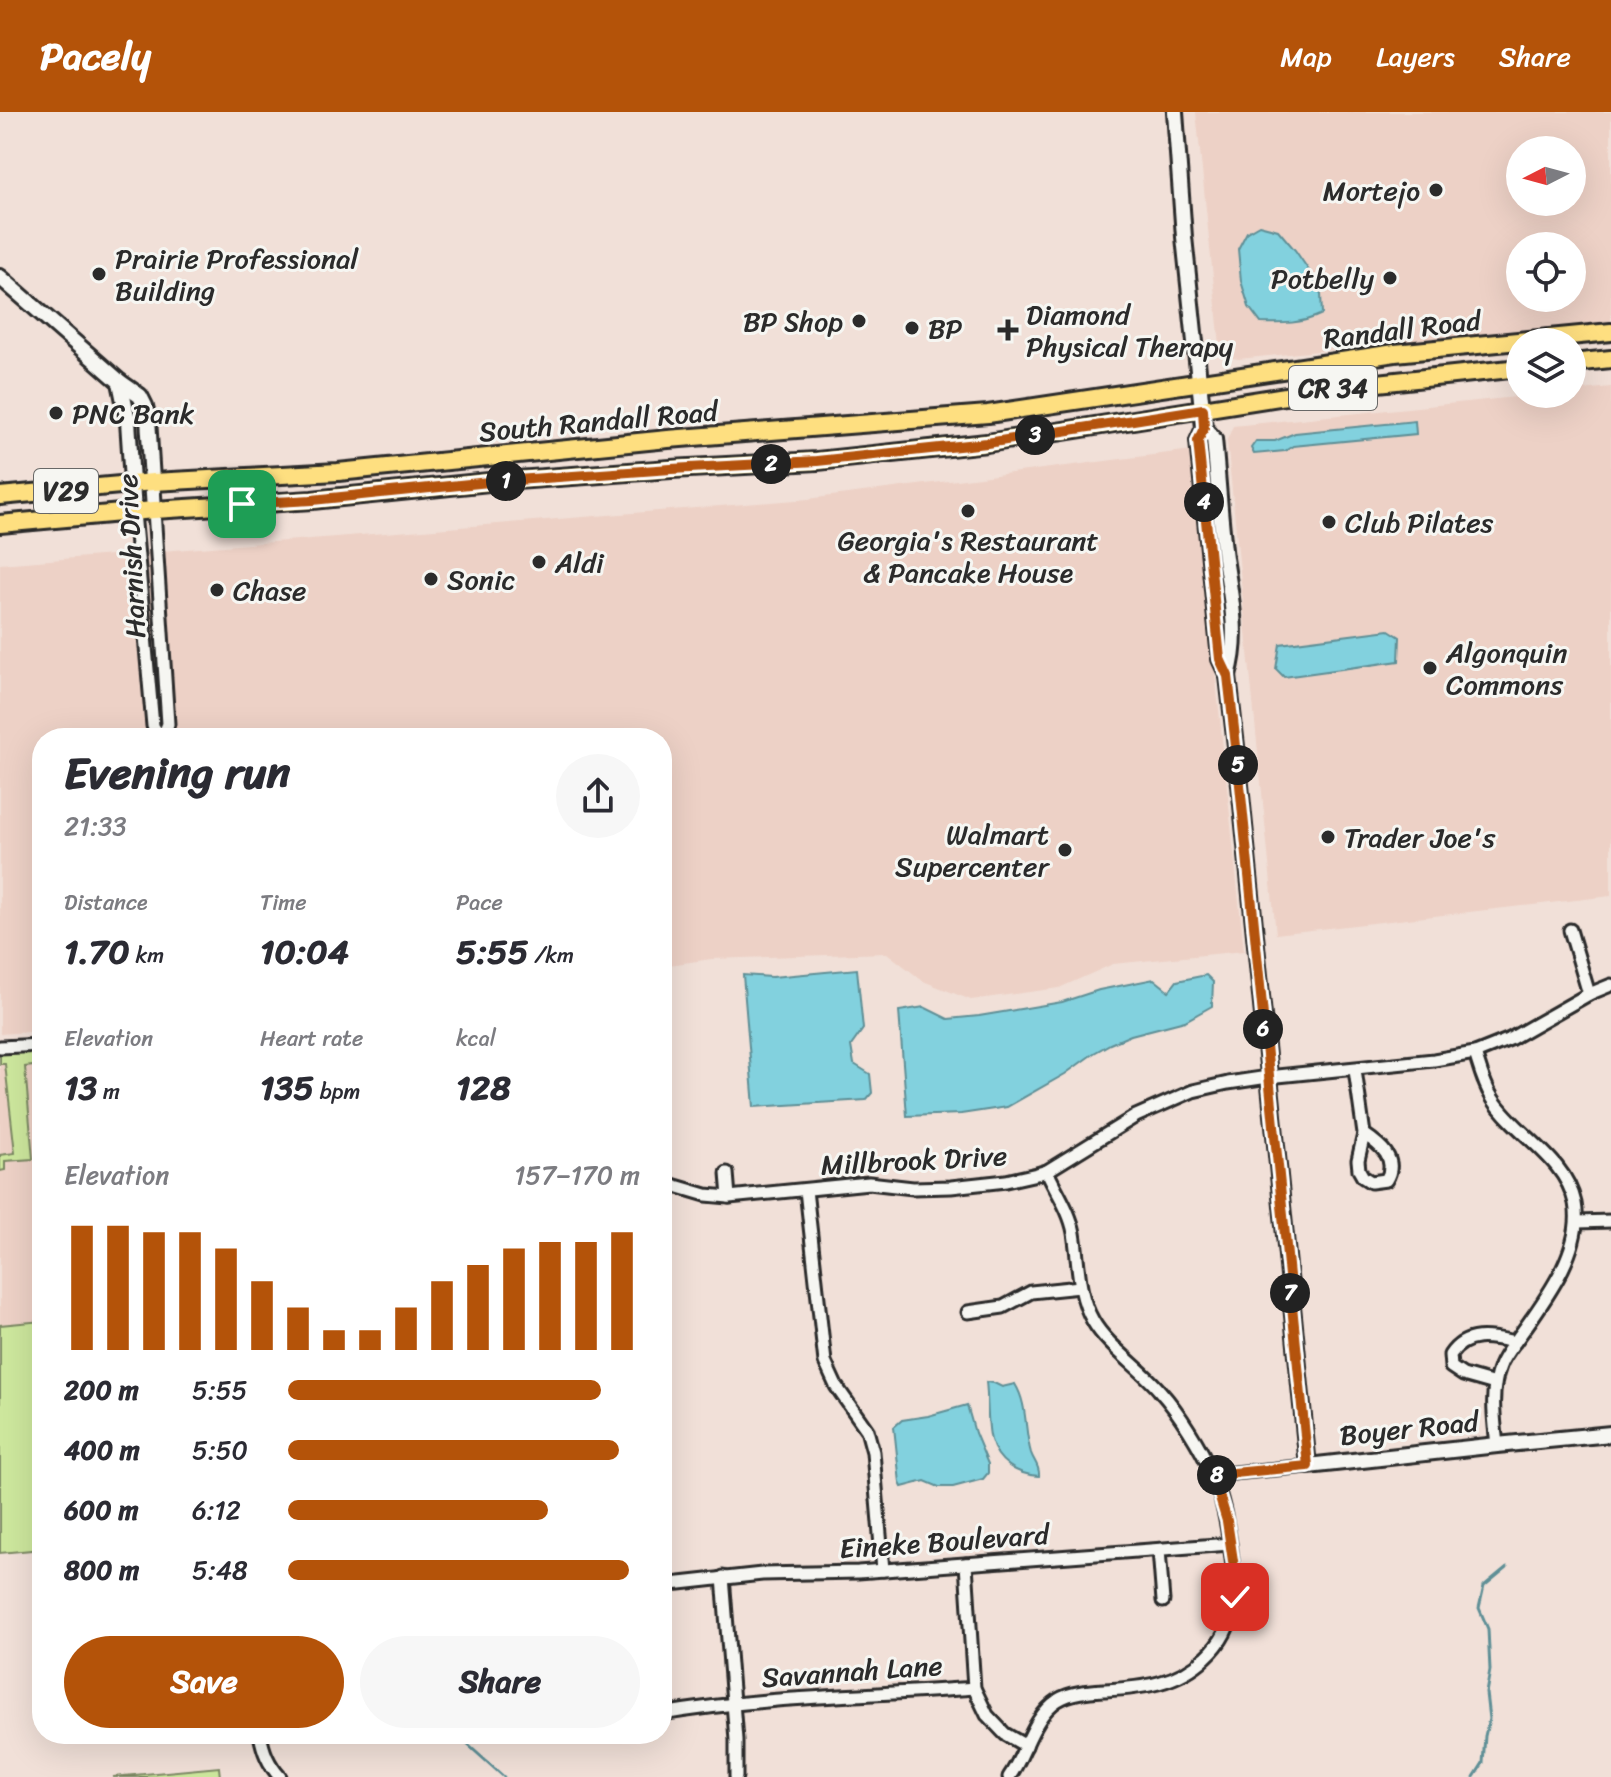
<!DOCTYPE html>
<html lang="en">
<head>
<meta charset="utf-8">
<style>
  body { margin:0; font-family:Sriracha,sans-serif; background:#f7f7f7; color:#2b2b33; height:100vh; display:flex; flex-direction:column; font-size:30px; white-space:nowrap }
  * { box-sizing:border-box; margin:0 }
  p { font-size:26px; color:#7c7c81 }
  .icon { flex:none; width:44px; height:44px; fill:none; stroke:currentColor; stroke-width:2; stroke-linecap:round; stroke-linejoin:round }
  .map { position:relative; flex:1; overflow:hidden }
  .side { position:absolute; left:32px; top:616px; width:640px; height:1016px; display:flex; flex-direction:column; background:#fff; border-radius:32px; box-shadow:0 8px 32px #0002 }
  .side>* { flex:none }
  .needle { width:52px; rotate:264deg }
  .buttons { position:absolute; left:1506px; top:24px; display:grid; gap:16px }
  .buttons a { display:grid; place-items:center; width:80px; height:80px; border-radius:50%; background:#fff; box-shadow:0 8px 32px #0002; font-size:40px }
  .pin { position:absolute; display:grid; place-items:center; width:68px; height:68px; color:#fff; margin:-34px; border-radius:16px; box-shadow:0 4px 12px #0006 }
  .km { position:absolute; width:40px; height:40px; margin:-20px; border-radius:50%; background:#222; color:#fff; font-size:22px; line-height:40px; text-align:center }
  .round { display:grid; place-items:center; flex:none; width:84px; height:84px; border-radius:42px; background:#f7f7f7 }
  .summary { display:flex; align-items:center; justify-content:space-between; height:136px; padding:0 32px }
  h1 { font-size:44px; font-weight:700; line-height:60px }
  .stats { display:grid; grid-template-columns:repeat(3,1fr); gap:12px; height:136px; padding:8px 32px }
  .stats div { display:grid; align-content:center }
  .stats b { font-size:34px; font-weight:700 }
  .stats small { font-size:22px; font-weight:400 }
  .stats p { font-size:22px }
  .chart { height:224px; padding:16px 32px }
  .chart p { display:flex; justify-content:space-between }
  .chart svg { width:100%; height:144px; margin-top:8px; stroke:#b45309; stroke-width:6 }
  .primary-button { display:flex; gap:16px; margin-top:auto; padding:16px 32px }
  .primary-button a { flex:1; height:92px; border-radius:48px; background:#b45309; color:#fff; font-size:32px; font-weight:700; line-height:92px; text-align:center }
  .primary-button a+a { background:#f7f7f7; color:#2b2b33 }
  ul { padding:0 32px; list-style:none; font-size:26px }
  li { display:grid; grid-template-columns:128px 96px 1fr; align-items:center; height:60px }
  li i { height:20px; border-radius:10px; background:#b45309 }
  header { display:flex; align-items:center; gap:48px; box-sizing:border-box; height:112px; padding:0 40px; background:#b45309; color:#fff }
  header strong { font-size:38px }
  nav { display:flex; gap:44px; margin-inline-start:auto; font-size:28px }
  .map>svg:first-child { display:block }
  .built { fill:#edd1c6; fill-rule:evenodd }
  .green { fill:#cde79d; stroke:#7c8964; stroke-width:2 }
  .water { fill:#82d1de; stroke:#5f8f96; stroke-width:2 }
  .lines { fill:none; stroke-linecap:round; stroke-linejoin:round }
  .stream { stroke:#5f8f96; stroke-width:3 }
  .minor-casing { stroke:#2b2b2b; stroke-width:17 }
  .tertiary-casing { stroke:#2b2b2b; stroke-width:20 }
  .primary-casing { stroke:#2b2b2b; stroke-width:22 }
  .minor { stroke:#f6f6f2; stroke-width:11 }
  .tertiary { stroke:#f6f6f2; stroke-width:14 }
  .primary { stroke:#fedf80; stroke-width:16 }
  .route-casing { stroke:#fff; stroke-width:16 }
  .route { stroke:#b45309; stroke-width:10 }
  .poi-dot { fill:#2b2b2b; stroke:#f6f6f2; stroke-width:3 }
  .labels { text-anchor:middle; stroke-width:6; stroke-linejoin:round; paint-order:stroke }
  .shield { fill:#f6f6f2; stroke:#686867; stroke-width:2 }
  .shield-label { font-size:26px; font-weight:bold; fill:#2b2b2b }
  .poi-label { font-size:28px; fill:#2b2b2b; stroke:#f6f6f2; text-anchor:start }
  .street-label { font-size:28px; fill:#2b2b2b; stroke:#f6f6f2 }
</style>
</head>
<body>
<header>
<strong>Pacely</strong>
<nav><a>Map</a><a>Layers</a><a>Share</a></nav>
</header>
<div class="map">
<svg width="1611" height="1665" viewBox="0 0 1611 1665">
  <rect width="100%" height="100%" fill="#f1e0d8"/>
  <filter id="ink" filterUnits="userSpaceOnUse"><feTurbulence type="fractalNoise" baseFrequency=".0125" numOctaves="2"/><feDisplacementMap in="SourceGraphic" scale="16" xChannelSelector="R" yChannelSelector="G"/><feConvolveMatrix kernelMatrix="1 2 1 2 8 2 1 2 1" color-interpolation-filters="sRGB"/></filter>
  <g filter="url(#ink)">
    <g class="built">
      <path d="M1196 0H1611V210L1238 247 1221 243ZM1520 38H1572V90H1520ZM1520 134H1572V186H1520Z"/>
      <polygon points="1611,275 1611,784 1276,822 1227,328 1233,314 1544,282 1572,282 1572,279"/>
      <polygon points="1192,338 1244,839 1113,852 1059,876 971,888 923,869 887,841 711,847 662,854 662,626 42,626 42,919 0,922 0,452 808,387"/>
      <polygon points="42,938 42,1437 0,1441 0,942"/>
    </g>
    <g class="green">
      <polygon points="42,938 42,953 25,955 33,1047 5,1049 5,1058 0,1059 0,1043 15,1041 5,952 0,952 0,942"/>
      <polygon points="42,1209 42,1437 0,1441 0,1213"/>
      <polygon points="219,1655 220,1665 113,1665"/>
    </g>
    <g class="water">
      <path d="M1259 113 1278 118 1295 138 1312 163 1321 182 1322 202C1301 212 1283 212 1261 211L1249 195 1241 169 1238 137 1247 120Z"/>
      <polygon points="1415,309 1416,322 1293,334 1285,339 1254,342 1251,336 1256,329 1275,329 1295,321"/>
      <polygon points="1389,518 1400,525 1399,549 1284,565 1276,557 1280,532"/>
      <polygon points="857,857 863,917 851,934 854,952 870,962 872,981 866,988 754,995 743,863 772,865"/>
      <polygon points="1206,863 1213,870 1212,894 1185,909 1131,923 1110,932 1094,941 1065,962 1007,995 961,1002 907,1004 899,899 924,895 948,907 979,904 1062,890 1099,878 1154,867 1169,879 1177,869"/>
      <path d="M986 1270 994 1271 1002 1275 1015 1272C1028 1293 1024 1318 1031 1341 1034 1350 1040 1354 1039 1364 1017 1363 997 1350 991 1328 987 1315 988 1285 986 1270Z"/>
      <polygon points="967,1293 975,1321 988,1352 988,1361 983,1367 953,1375 939,1375 925,1369 902,1375 900,1371 894,1315 902,1308 928,1304"/>
    </g>
    <g class="lines">
      <g class="stream">
        <polyline points="460,1622 467,1632 504,1665"/>
        <polyline points="1474,1665 1483,1651 1485,1624 1489,1607 1486,1581 1490,1558 1488,1517 1479,1496 1484,1474 1507,1455"/>
      </g>
      <g class="minor-casing">
        <g id="minor">
          <polyline points="154,398 168,612 162,626"/>
          <polyline points="134,400 153,614 161,626"/>
          <polyline points="1570,818 1589,882"/>
          <polyline points="0,935 42,933"/>
          <path d="M1475 941C1480 957 1484 973 1493 987 1517 1024 1565 1045 1575 1091 1584 1137 1545 1188 1520 1223 1513 1233 1504 1243 1500 1254 1490 1279 1494 1306 1497 1333"/>
          <path d="M1355 958 1364 1022 1358 1048 1359 1058 1363 1065 1371 1070 1386 1068C1399 1047 1380 1033 1364 1022"/>
          <polyline points="727,1061 729,1085"/>
          <polyline points="662,1070 706,1083 729,1085 869,1071 913,1076 951,1075 1006,1069 1037,1062 1047,1059 1136,1004 1193,979 1228,971 1268,965 1434,948 1475,941 1510,927 1589,882 1611,873"/>
          <polyline points="806,1078 825,1250 836,1274 867,1318 873,1340 883,1458"/>
          <polyline points="1577,1110 1611,1109"/>
          <polyline points="968,1200 1003,1195 1031,1180 1080,1175"/>
          <path d="M1495 1272 1463 1263 1451 1255 1450 1243C1466 1219 1491 1225 1515 1230"/>
          <polyline points="1213,1363 1308,1354"/>
          <polyline points="1159,1438 1163,1489"/>
          <polyline points="966,1452 974,1576 987,1603 1005,1622 1026,1634"/>
          <polyline points="723,1465 736,1628 736,1665"/>
          <polyline points="662,1473 762,1462 858,1460 1230,1432"/>
          <path d="M662 1602C765 1584 870 1584 974 1576"/>
          <path d="M260 1622C263 1639 268 1652 280 1665"/>
          <path d="M1009 1665C1026 1642 1032 1605 1058 1588 1071 1580 1089 1579 1105 1578 1142 1576 1178 1572 1206 1545 1241 1513 1236 1474 1230 1432 1227 1411 1221 1381 1212 1361 1201 1336 1179 1300 1160 1279 1141 1256 1107 1234 1093 1209 1077 1181 1079 1151 1074 1121 1070 1099 1056 1079 1047 1059"/>
        </g>
      </g>
      <g class="tertiary-casing">
        <g id="tertiary">
          <polyline points="1175,0 1184,125 1204,316 1198,329 1220,547 1228,564 1237,643 1308,1354 1497,1333 1611,1322"/>
          <polyline points="0,165 120,270 140,284 145,294 148,307 154,398"/>
          <polyline points="120,270 128,309 134,400"/>
          <path d="M1204 316 1214 327C1218 367 1220 407 1225 446 1231 487 1240 524 1228 564"/>
        </g>
      </g>
      <g class="primary-casing">
        <g id="primary">
          <polyline points="1572,251 1611,247"/>
          <polyline points="0,384 153,370 338,360 668,327 988,302 1395,241 1611,220"/>
          <polyline points="0,412 154,398 312,388 489,370 671,357 817,349 987,331 1349,274 1520,256"/>
        </g>
      </g>
      <use href="#minor" class="minor"/>
      <use href="#tertiary" class="tertiary"/>
      <use href="#primary" class="primary"/>
    </g>
  </g>
  <g class="lines" filter="url(#ink)">
    <g class="route-casing">
      <polyline id="route" points="242,392 312,388 489,370 671,357 817,349 987,331 1203,297 1204,316 1198,329 1220,547 1228,564 1237,643 1308,1354 1213,1363 1227,1409 1235,1462 1235,1485"/>
    </g>
    <use href="#route" class="route"/>
  </g>
  <g class="poi-dot">
    <circle cx="1436" cy="78" r="8"/>
    <circle cx="99" cy="162" r="8"/>
    <circle cx="1390" cy="166" r="8"/>
    <circle cx="859" cy="209" r="8"/>
    <circle cx="912" cy="216" r="8"/>
    <path d="M1004 206h8v8h8v8h-8v8h-8v-8h-8v-8h8z"/>
    <circle cx="56" cy="301" r="8"/>
    <circle cx="968" cy="399" r="8"/>
    <circle cx="1329" cy="410" r="8"/>
    <circle cx="539" cy="450" r="8"/>
    <circle cx="431" cy="467" r="8"/>
    <circle cx="217" cy="478" r="8"/>
    <circle cx="1430" cy="556" r="8"/>
    <circle cx="1328" cy="725" r="8"/>
    <circle cx="1065" cy="738" r="8"/>
  </g>
  <g class="labels">
    <g class="shield">
      <rect x="1289" y="254" width="88" height="44" rx="6"/>
      <rect x="34" y="357" width="64" height="44" rx="6"/>
    </g>
    <g class="shield-label">
      <text x="1333" y="285">CR 34</text>
      <text x="66" y="388">V29</text>
    </g>
    <g class="poi-label">
      <text x="1420" y="88" text-anchor="end">Mortejo</text>
      <text x="115" y="156">Prairie Professional<tspan x="115" dy="32">Building</tspan></text>
      <text x="1374" y="176" text-anchor="end">Potbelly</text>
      <text x="1026" y="212">Diamond<tspan x="1026" dy="32">Physical Therapy</tspan></text>
      <text x="843" y="219" text-anchor="end">BP Shop</text>
      <text x="928" y="226">BP</text>
      <text x="72" y="311">PNC Bank</text>
      <text x="1345" y="420">Club Pilates</text>
      <text x="968" y="438" text-anchor="middle">Georgia's Restaurant<tspan x="968" dy="32">&amp; Pancake House</tspan></text>
      <text x="555" y="460">Aldi</text>
      <text x="447" y="477">Sonic</text>
      <text x="233" y="488">Chase</text>
      <text x="1446" y="550">Algonquin<tspan x="1446" dy="32">Commons</tspan></text>
      <text x="1049" y="732" text-anchor="end">Walmart<tspan x="1049" dy="32">Supercenter</tspan></text>
      <text x="1344" y="735">Trader Joe's</text>
    </g>
    <g class="street-label">
      <text transform="translate(1402 217) rotate(-7)" y="10">Randall Road</text>
      <text transform="translate(598 309) rotate(-5)" y="10">South Randall Road</text>
      <text transform="translate(131 444) rotate(-93)" y="10">Harnish Drive</text>
      <text transform="translate(914 1048) rotate(-3)" y="10">Millbrook Drive</text>
      <text transform="translate(1409 1316) rotate(-6)" y="10">Boyer Road</text>
      <text transform="translate(944 1429) rotate(-4)" y="10">Eineke Boulevard</text>
      <text transform="translate(852 1559) rotate(-4)" y="10">Savannah Lane</text>
    </g>
  </g>
</svg>
<div class="buttons">
<a><svg class="needle" viewBox="-14 -14 28 28"><path d="M0-13l5 13h-10z" fill="#e53935"/><path d="M0 13l5-13h-10z" fill="#7c7c81"/></svg></a>
<a><svg class="icon" aria-label="locate" viewBox="0 0 24 24"><circle cx="12" cy="12" r="6"/><path d="M12 2v4M12 18v4M2 12h4M18 12h4"/></svg></a>
<a><svg class="icon" aria-label="layers" viewBox="0 0 24 24"><path d="M12 4l9 5-9 5-9-5zM3 14l9 5 9-5"/></svg></a>
</div>
<div class="pin" style="left:242px;top:392px;background:#1e9e55"><svg class="icon" aria-label="arrive" viewBox="0 0 24 24"><path d="M6 21V4h12l-3 4 3 4H6"/></svg></div>
<div class="pin" style="left:1235px;top:1485px;background:#d93025"><svg class="icon" aria-label="check" viewBox="0 0 24 24"><path d="M5 12l5 5 9-10"/></svg></div>
<b class="km" style="left:506px;top:369px">1</b>
<b class="km" style="left:771px;top:352px">2</b>
<b class="km" style="left:1035px;top:323px">3</b>
<b class="km" style="left:1204px;top:390px">4</b>
<b class="km" style="left:1238px;top:653px">5</b>
<b class="km" style="left:1263px;top:917px">6</b>
<b class="km" style="left:1290px;top:1181px">7</b>
<b class="km" style="left:1217px;top:1363px">8</b>
<section class="side">
<div class="summary"><div><h1>Evening run</h1><p>21:33</p></div><a class="round"><svg class="icon" aria-label="share" viewBox="0 0 24 24"><path d="M12 15V3M7 8l5-5 5 5M5 13v7h14v-7"/></svg></a></div>
<div class="stats">
<div><p>Distance</p><b>1.70<small> km</small></b></div>
<div><p>Time</p><b>10:04</b></div>
<div><p>Pace</p><b>5:55<small> /km</small></b></div>
</div>
<div class="stats">
<div><p>Elevation</p><b>13<small> m</small></b></div>
<div><p>Heart rate</p><b>135<small> bpm</small></b></div>
<div><p>kcal</p><b>128</b></div>
</div>
<div class="chart"><p><span>Elevation</span>157–170 m</p>
<svg viewBox="0 0 160 44" preserveAspectRatio="none"><path d="M5 44V6M15 44V6M25 44V8M35 44V8M45 44V13M55 44V23M65 44V31M75 44V38M85 44V38M95 44V31M105 44V23M115 44V18M125 44V13M135 44V11M145 44V11M155 44V8"/></svg>
</div>
<ul>
<li><b>200 m</b>5:55<i style="width:89%"></i></li>
<li><b>400 m</b>5:50<i style="width:94%"></i></li>
<li><b>600 m</b>6:12<i style="width:74%"></i></li>
<li><b>800 m</b>5:48<i style="width:97%"></i></li>
</ul>
<div class="primary-button"><a>Save</a><a>Share</a></div>
</section>
</div>
</body>
</html>
